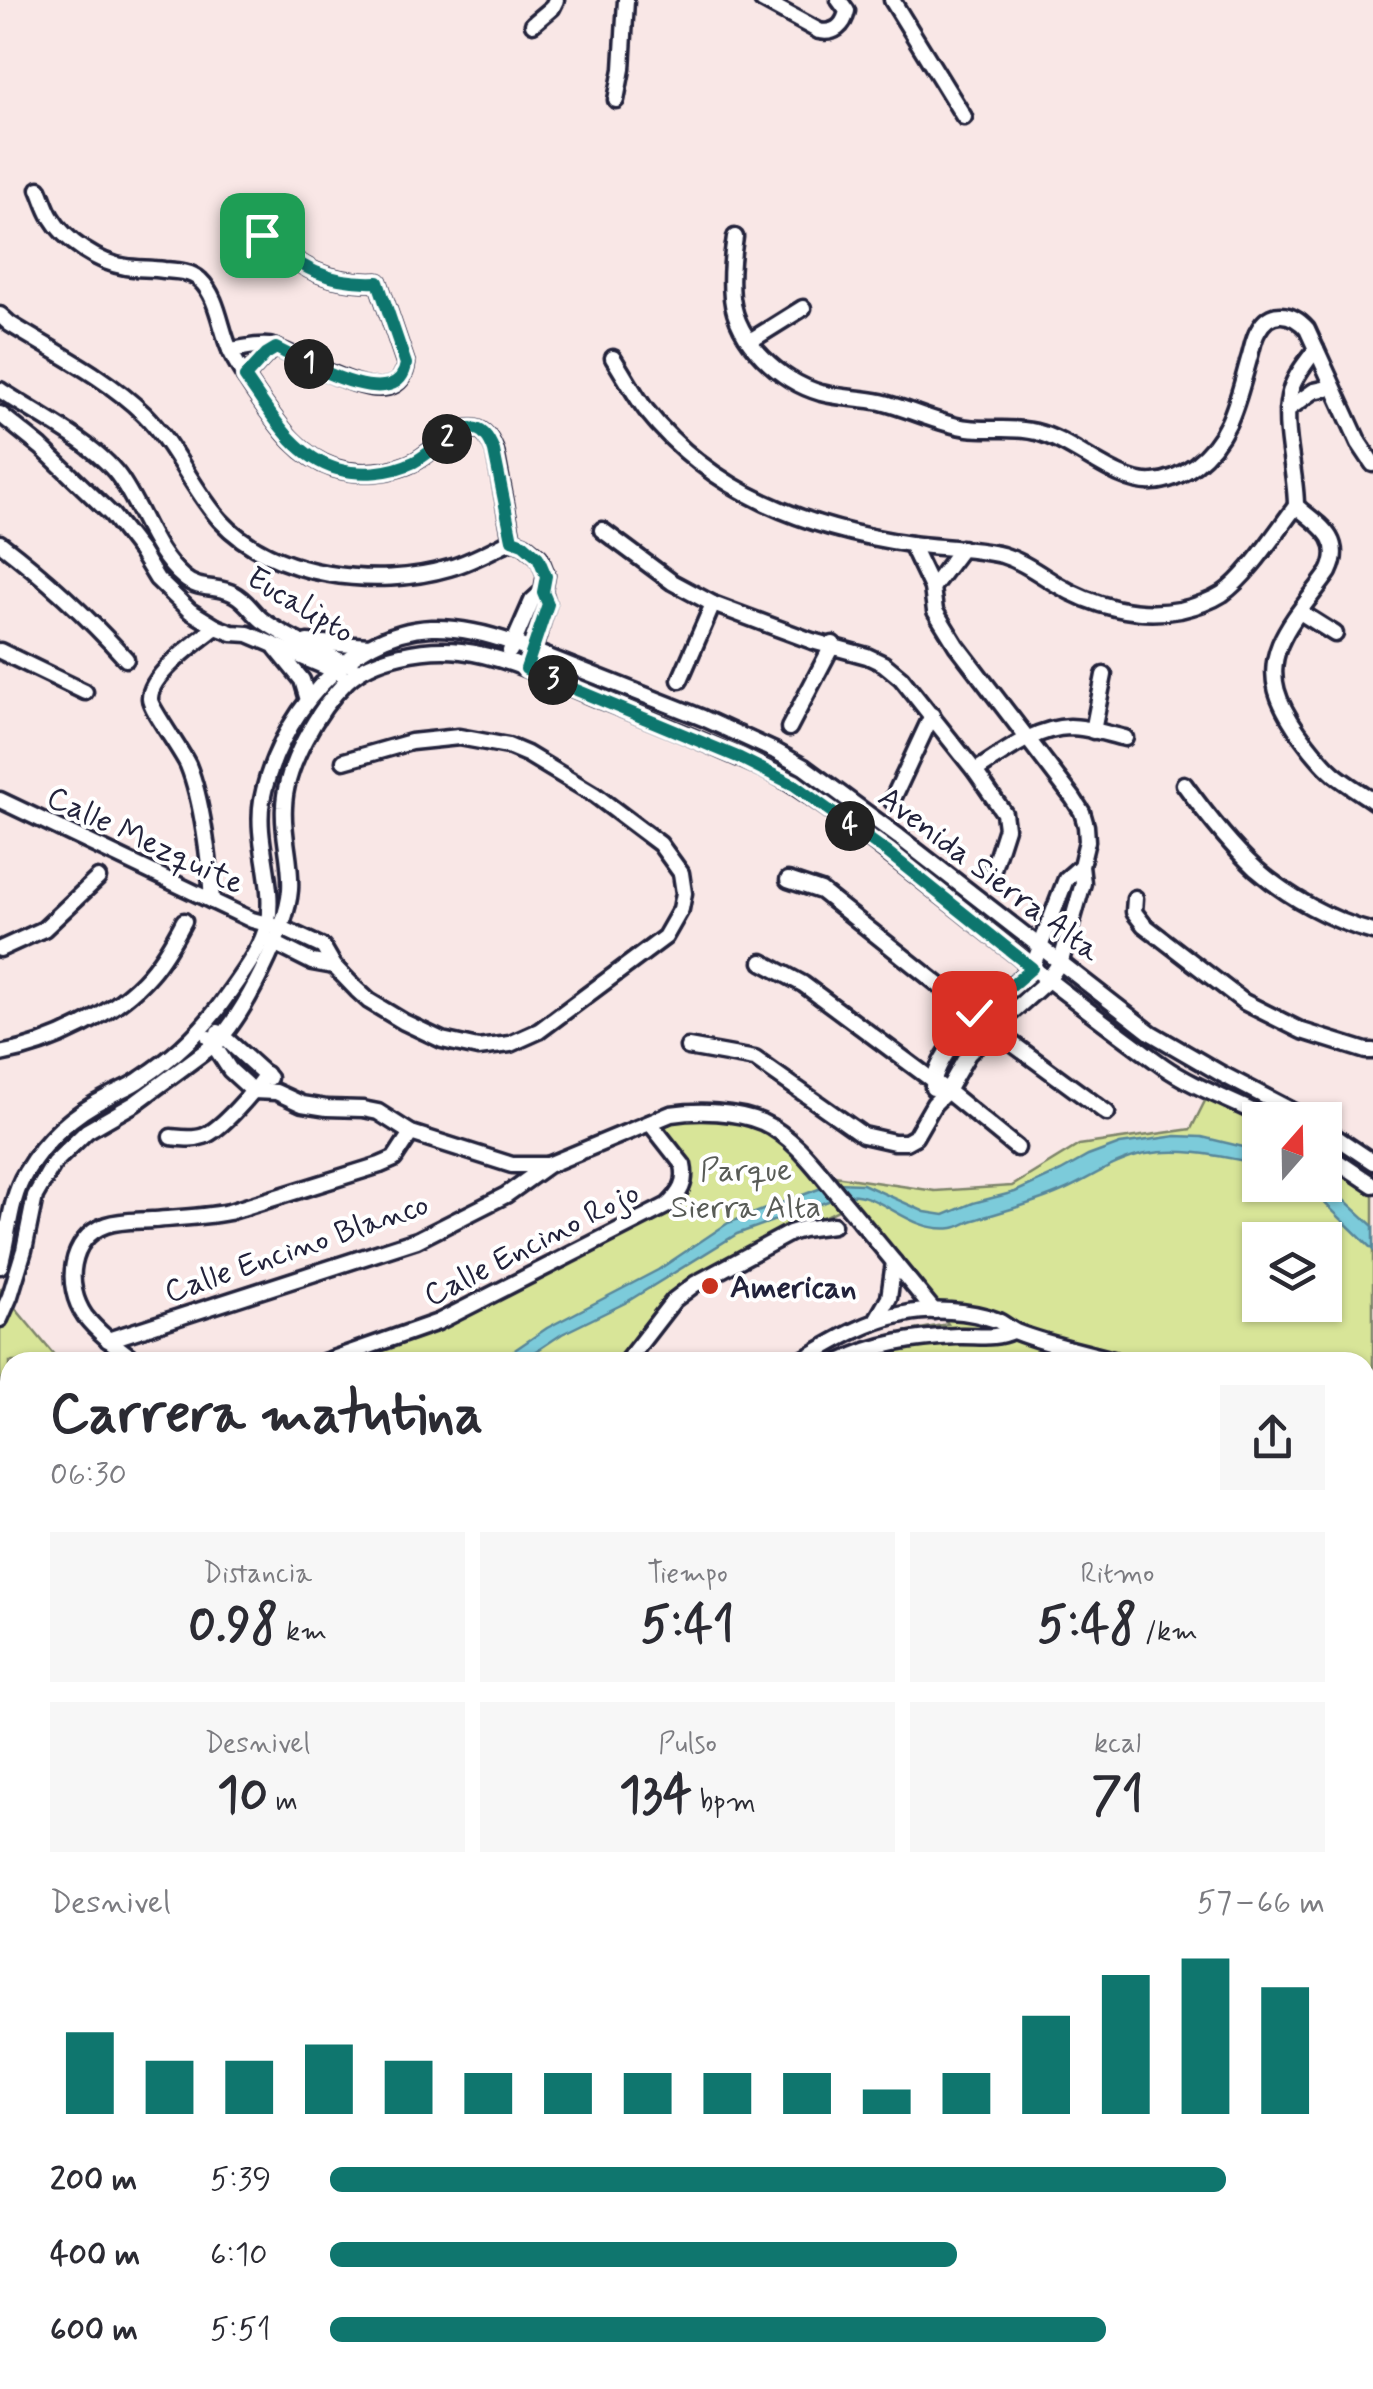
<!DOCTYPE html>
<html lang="es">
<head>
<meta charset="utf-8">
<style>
  body { margin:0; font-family:Mynerve,sans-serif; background:#f7f7f7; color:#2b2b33; height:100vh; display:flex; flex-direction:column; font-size:38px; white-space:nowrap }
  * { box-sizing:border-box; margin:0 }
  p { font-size:32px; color:#7c7c81 }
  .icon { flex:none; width:55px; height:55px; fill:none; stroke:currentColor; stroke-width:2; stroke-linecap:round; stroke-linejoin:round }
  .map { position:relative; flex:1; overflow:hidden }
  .sheet { position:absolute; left:0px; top:1352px; width:1375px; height:1038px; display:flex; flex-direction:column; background:#fff; border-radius:30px 30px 0 0; box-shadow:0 2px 8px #0004 }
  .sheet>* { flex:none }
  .needle { width:65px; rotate:20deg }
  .fabs { position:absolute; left:1242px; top:1102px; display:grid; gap:20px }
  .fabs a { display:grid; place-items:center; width:100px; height:100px; border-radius:0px; background:#fff; box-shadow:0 2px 8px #0004; font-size:50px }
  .pin { position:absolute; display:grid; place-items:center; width:85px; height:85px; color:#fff; margin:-42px; border-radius:20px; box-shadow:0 5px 15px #0006 }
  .km { position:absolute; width:50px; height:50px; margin:-25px; border-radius:50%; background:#222; color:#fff; font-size:28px; line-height:50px; text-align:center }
  .round { display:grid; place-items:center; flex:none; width:105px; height:105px; border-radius:0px; background:#f7f7f7 }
  .summary { display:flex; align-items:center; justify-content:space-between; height:170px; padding:0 50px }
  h1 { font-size:55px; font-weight:800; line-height:75px }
  .metrics { display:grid; grid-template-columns:repeat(3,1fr); gap:15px; height:170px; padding:10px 50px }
  .metrics div { display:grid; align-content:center; border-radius:0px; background:#f7f7f7; text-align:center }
  .metrics b { font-size:50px; font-weight:800 }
  .metrics small { font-size:28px; font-weight:400 }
  .metrics p { font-size:28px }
  .chart { height:280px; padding:20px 50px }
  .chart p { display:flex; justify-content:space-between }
  .chart svg { width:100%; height:180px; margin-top:10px; stroke:#0f766e; stroke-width:6 }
  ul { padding:0 50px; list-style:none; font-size:32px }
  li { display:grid; grid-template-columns:160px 120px 1fr; align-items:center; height:75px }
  li i { height:25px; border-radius:12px; background:#0f766e }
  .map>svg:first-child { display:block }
  .green { fill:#d8e598; stroke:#7d846a; stroke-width:2.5; fill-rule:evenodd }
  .water { fill:#7ccbda; stroke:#58879a; stroke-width:2.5 }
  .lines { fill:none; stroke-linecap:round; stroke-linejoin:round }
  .minor-casing { stroke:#22223b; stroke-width:21 }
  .minor { stroke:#fff; stroke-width:14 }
  .route-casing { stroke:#fff; stroke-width:20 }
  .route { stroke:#0f766e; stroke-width:12 }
  .poi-dot { fill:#c8321e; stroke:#fff; stroke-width:4 }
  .labels { text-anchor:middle; stroke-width:8; stroke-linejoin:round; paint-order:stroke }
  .street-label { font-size:32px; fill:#22223b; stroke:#fff }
  .park-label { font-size:32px; fill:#595c57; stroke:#fff }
  .poi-label { font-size:32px; font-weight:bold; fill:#22223b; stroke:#fff; text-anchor:start }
</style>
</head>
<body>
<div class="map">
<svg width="1373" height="2389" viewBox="0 0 1373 2389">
  <rect width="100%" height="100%" fill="#f9e7e6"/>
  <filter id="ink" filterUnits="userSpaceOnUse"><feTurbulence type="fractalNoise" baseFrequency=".01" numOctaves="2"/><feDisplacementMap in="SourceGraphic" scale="20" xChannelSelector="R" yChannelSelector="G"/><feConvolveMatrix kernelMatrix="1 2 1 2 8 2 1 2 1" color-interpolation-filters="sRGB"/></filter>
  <g filter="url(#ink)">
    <g class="green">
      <path d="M1209 1093 1260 1120V1185H1325V1152L1373 1184V2389H521L532 2380H1365V1362H841L904 1332 948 1324 834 1176 935 1191 1012 1186 1079 1145 1191 1129ZM1260 1240H1325V1305H1260Z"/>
      <polygon points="671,1114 762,1122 847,1206 790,1233 695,1284 626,1362 324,1362 438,1322 668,1205 683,1165 650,1123"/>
      <polygon points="0,1290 60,1362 10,1362 10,1696 0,1705"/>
      <polygon points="0,2094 10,2106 10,2317 0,2324"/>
    </g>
    <g class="water">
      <path d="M1176 1136 1202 1137 1260 1151V1164C1222 1157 1185 1147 1146 1154 1114 1160 1090 1179 1062 1191 1033 1204 1004 1211 974 1220 967 1222 960 1227 953 1228 908 1234 881 1190 845 1195L737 1234 625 1303 562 1334 520 1362H497L547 1328 658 1270 728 1223 816 1190 836 1183 863 1184 925 1212 944 1215 973 1203 1015 1192 1061 1171 1088 1156 1120 1144Z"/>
      <polygon points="1325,1182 1373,1226 1373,1250 1306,1185 1325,1185"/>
    </g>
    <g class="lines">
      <g class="minor-casing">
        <g id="minor">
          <path d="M762 0 819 31C834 34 844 26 847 11L839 0"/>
          <polyline points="892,0 964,117"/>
          <polyline points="533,24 552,8 556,0"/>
          <polyline points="616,100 622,69 626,0"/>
          <path d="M39 189C43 198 46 209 51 217 65 241 99 263 126 267 138 269 151 268 164 270 176 271 191 271 200 280 218 297 220 328 230 350 237 366 248 381 258 396 279 426 298 456 334 468 360 476 393 473 416 461 442 446 476 402 495 451L512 540 523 544 539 557 546 575 543 591 547 604 530 659"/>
          <path d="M735 237C732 256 730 278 732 298 737 342 780 381 821 393 840 398 861 398 881 402 910 409 938 424 968 428 991 431 1014 426 1036 432 1074 441 1118 485 1153 482 1169 481 1183 474 1195 465 1231 437 1237 401 1249 359 1252 350 1253 339 1258 331 1270 308 1292 312 1307 329L1359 443 1373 464"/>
          <path d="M0 315 10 324C55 352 106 377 144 414 175 445 191 487 220 520 273 578 378 589 449 568 471 562 492 550 512 540"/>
          <polyline points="750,341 803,308"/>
          <path d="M230 350C242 349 257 344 269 346 298 351 397 424 406 364L378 282C325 284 302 268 262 235"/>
          <path d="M613 358C624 375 634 394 646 410 713 494 808 529 911 544 941 548 972 548 1002 555 1022 561 1038 573 1056 584 1092 606 1138 618 1180 610 1193 607 1211 601 1222 594 1248 576 1276 532 1296 506"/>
          <polyline points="245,377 266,354 276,348"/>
          <path d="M0 390C34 413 94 443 118 475 142 507 152 551 184 578 199 591 218 585 234 594 246 600 252 612 262 620 289 639 320 652 351 665"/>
          <polyline points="1287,410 1314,391 1332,387"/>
          <polyline points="0,414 41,447 112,515 140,551 157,579 190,611 216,627 232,633 248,634 340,673"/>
          <path d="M1296 506C1319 525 1345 539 1329 572 1313 595 1291 618 1280 644 1266 678 1279 704 1298 732 1309 747 1320 762 1334 774 1346 784 1360 792 1373 801"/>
          <path d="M1296 506C1296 470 1280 422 1291 389 1296 374 1307 361 1316 349"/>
          <polyline points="602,530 672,582 713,604 812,641 867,656 884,664 901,678 975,771 1004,813 1006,828 991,875"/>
          <path d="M0 543C46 578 87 616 126 659"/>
          <polyline points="911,544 932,588 935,611 956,645 1073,798 1082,812 1086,826 1087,841 1081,866 1083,883 1061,961 1048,980 996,1026"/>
          <polyline points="932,588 962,548"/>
          <polyline points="1300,612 1335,634"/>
          <polyline points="307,642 370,646"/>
          <polyline points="276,648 302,680 308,700"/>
          <polyline points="0,651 85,692"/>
          <polyline points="510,651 532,601 543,591"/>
          <polyline points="680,680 713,604"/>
          <polyline points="789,728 833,644"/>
          <polyline points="1093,731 1104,675"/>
          <path d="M975 771C1004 753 1034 728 1070 727 1088 727 1107 734 1125 738"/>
          <path d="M1184 784C1205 813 1229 844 1256 869 1288 897 1332 921 1373 932"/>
          <polyline points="0,800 252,920 282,928 323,947 334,966 357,990 369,1001 404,1022 442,1040 478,1048 510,1044 539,1031 665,937 681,909 684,893 681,873 660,844 595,795 527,754 508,746 459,737 411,742 344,761"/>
          <polyline points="892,801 932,715"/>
          <polyline points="788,880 821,891 974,1013"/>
          <polyline points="1135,898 1134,912 1144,925 1244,1002 1302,1031 1366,1051 1373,1051"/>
          <path d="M212 901C210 863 202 799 188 765 182 751 150 708 150 699 149 675 198 641 216 627"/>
          <polyline points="270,941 312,962 334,966"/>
          <polyline points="0,949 44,929 98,878"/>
          <polyline points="762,962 803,984 947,1091 1017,1148"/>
          <polyline points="983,1010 1032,968 1066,879 1081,866"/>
          <polyline points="994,1030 1107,1113"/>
          <polyline points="218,1032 269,1078"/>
          <polyline points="209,1038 230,1070 253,1091 276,1092 302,1104 327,1108 363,1109 378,1112 411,1133 512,1165 547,1165"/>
          <polyline points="688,1047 755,1059 863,1135 894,1142 906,1142 915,1137 934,1104 947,1091 968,1054 987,1036"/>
          <path d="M0 1054C51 1045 116 1014 150 974 164 958 174 940 184 921"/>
          <path d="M933 1088C933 1067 956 1038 970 1021"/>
          <polyline points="1325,1130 1373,1162"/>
          <path d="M171 1137C182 1138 193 1140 204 1136 222 1129 254 1091 266 1074"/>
          <polyline points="1325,1153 1373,1185"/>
          <path d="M0 1266C9 1235 9 1200 26 1172 45 1139 75 1113 109 1096 120 1090 132 1086 142 1078 176 1056 206 1027 228 994 243 973 263 946 268 921 275 882 255 840 262 800 277 721 346 632 431 628 459 627 488 634 513 643L703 718 775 751 804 767 899 837 1151 1033 1220 1073 1310 1120"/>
          <path d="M0 1319 10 1296 24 1250 35 1196 54 1163 87 1131 134 1104 215 1044C243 1017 287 929 290 890 292 862 282 835 284 807 285 766 318 709 347 681 373 656 426 647 461 651 506 656 554 681 596 698 634 713 671 728 708 744 737 757 769 769 796 787 855 825 910 871 965 914 1030 966 1095 1017 1163 1066 1196 1089 1235 1101 1270 1120"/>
          <polyline points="875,1322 889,1298 894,1262"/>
          <path d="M108 1340 417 1240 506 1195 548 1165 671 1114C699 1110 735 1111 762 1122 795 1137 818 1171 840 1197 872 1235 903 1273 934 1311"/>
          <path d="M137 1362C119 1348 99 1334 85 1316 64 1286 69 1238 106 1225 121 1220 138 1221 152 1220 178 1218 204 1217 229 1212L380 1165 394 1159 411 1133"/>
          <path d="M324 1362 438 1322 668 1205C680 1193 687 1183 683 1165L650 1123"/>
          <polyline points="626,1362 674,1300 695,1284 790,1233 803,1229 833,1225"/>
          <path d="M799 1362C831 1343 866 1321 904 1314 932 1308 969 1310 996 1320 1004 1323 1009 1329 1016 1332 1049 1345 1086 1352 1120 1362"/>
          <path d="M840 1362C878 1343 915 1338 957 1336 977 1335 993 1340 1012 1331"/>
          <polyline points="1365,1449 1373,1452"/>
          <polyline points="0,1702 10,1692"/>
          <polyline points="0,1767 10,1779"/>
          <polyline points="0,1960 10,1975"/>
          <polyline points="0,2094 10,2106"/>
          <polyline points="0,2151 10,2126"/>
          <polyline points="0,2190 10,2173"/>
          <polyline points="0,2219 0,2235"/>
          <polyline points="0,2303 10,2316"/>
          <polyline points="232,2389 237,2380"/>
        </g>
      </g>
      <use href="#minor" class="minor"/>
    </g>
  </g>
  <g class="lines" filter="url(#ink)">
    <g class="route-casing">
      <path id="route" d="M262 235C302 268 325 284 378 282L406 364C398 417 302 361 276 348L266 354 245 377C270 412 293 456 337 469 362 476 391 473 414 462 440 449 476 400 494 451L512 540 523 544 538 557 546 576 543 592 548 604 526 669 740 758 794 785 887 852 1032 968 983 1010 974 1013"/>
    </g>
    <use href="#route" class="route"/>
  </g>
  <circle class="poi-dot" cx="710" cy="1286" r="10"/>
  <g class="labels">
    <g class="street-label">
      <text transform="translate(301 604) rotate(31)" y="11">Eucalipto</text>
      <text transform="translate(146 839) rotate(25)" y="11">Calle Mezquite</text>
      <text transform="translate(990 873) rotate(37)" y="11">Avenida Sierra Alta</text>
      <text transform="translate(531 1243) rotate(-27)" y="11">Calle Encino Rojo</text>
      <text transform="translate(296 1247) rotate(-19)" y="11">Calle Encino Blanco</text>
    </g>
    <g class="park-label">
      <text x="746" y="1180">Parque<tspan x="746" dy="37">Sierra Alta</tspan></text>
    </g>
    <g class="poi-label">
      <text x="730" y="1297">American</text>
    </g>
  </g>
</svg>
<div class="fabs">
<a><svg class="needle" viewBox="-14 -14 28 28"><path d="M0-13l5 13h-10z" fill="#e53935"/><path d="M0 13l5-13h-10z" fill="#7c7c81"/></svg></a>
<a><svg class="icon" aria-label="layers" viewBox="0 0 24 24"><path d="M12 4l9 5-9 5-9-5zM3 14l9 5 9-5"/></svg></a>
</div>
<div class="pin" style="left:262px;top:235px;background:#1e9e55"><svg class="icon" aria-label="arrive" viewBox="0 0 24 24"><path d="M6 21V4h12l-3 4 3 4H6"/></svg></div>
<div class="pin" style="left:974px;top:1013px;background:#d93025"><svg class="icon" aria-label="check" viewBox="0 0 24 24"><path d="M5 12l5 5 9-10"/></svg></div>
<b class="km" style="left:309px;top:364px">1</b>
<b class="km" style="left:447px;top:439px">2</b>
<b class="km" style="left:553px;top:680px">3</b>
<b class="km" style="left:850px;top:826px">4</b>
<section class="sheet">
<div class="summary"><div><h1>Carrera matutina</h1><p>06:30</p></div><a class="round"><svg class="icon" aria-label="share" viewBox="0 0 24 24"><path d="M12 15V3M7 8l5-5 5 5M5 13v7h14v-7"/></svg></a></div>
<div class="metrics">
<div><p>Distancia</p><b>0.98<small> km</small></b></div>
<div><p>Tiempo</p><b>5:41</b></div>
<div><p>Ritmo</p><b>5:48<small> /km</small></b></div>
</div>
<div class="metrics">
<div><p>Desnivel</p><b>10<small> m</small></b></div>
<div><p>Pulso</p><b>134<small> bpm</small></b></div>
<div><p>kcal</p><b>71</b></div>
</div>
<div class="chart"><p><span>Desnivel</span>57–66 m</p>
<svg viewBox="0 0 160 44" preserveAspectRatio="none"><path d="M5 44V24M15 44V31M25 44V31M35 44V27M45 44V31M55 44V34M65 44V34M75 44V34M85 44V34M95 44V34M105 44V38M115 44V34M125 44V20M135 44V10M145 44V6M155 44V13"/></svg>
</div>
<ul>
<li><b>200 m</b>5:39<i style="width:90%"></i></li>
<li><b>400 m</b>6:10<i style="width:63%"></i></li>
<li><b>600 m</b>5:51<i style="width:78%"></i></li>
</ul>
</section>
</div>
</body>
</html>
